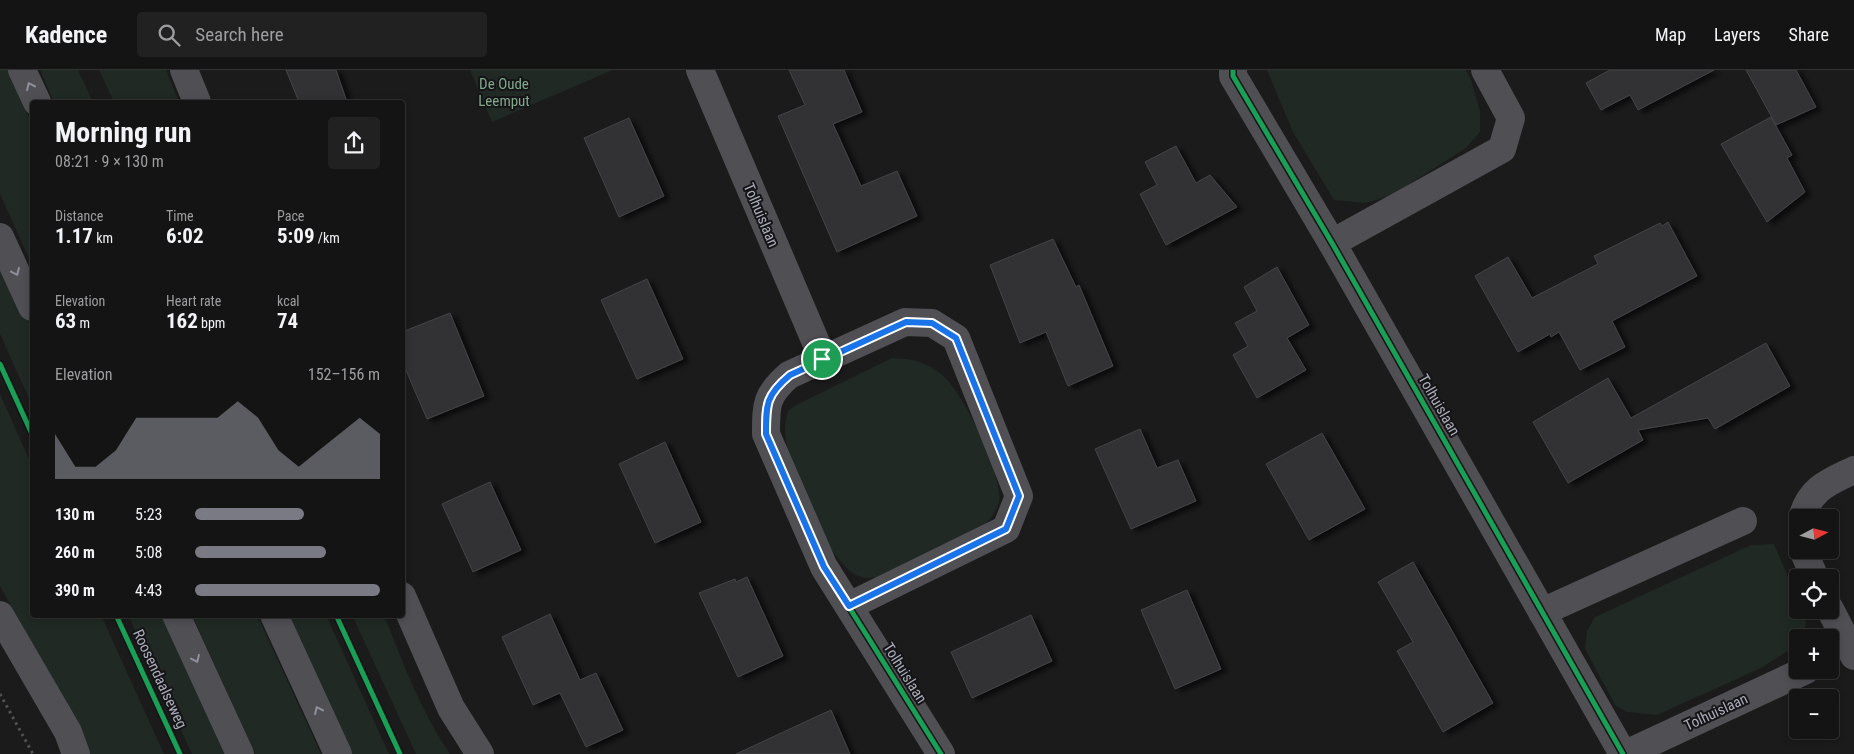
<!DOCTYPE html>
<html lang="en">
<head>
<meta charset="utf-8">
<style>
  body { margin:0; font-family:"Roboto Condensed",sans-serif; background:#212122; color:#f1f3f6; height:100vh; display:flex; flex-direction:column; font-size:19px; white-space:nowrap }
  * { box-sizing:border-box; margin:0 }
  p { font-size:16px; color:#9d9ea0 }
  .icon { flex:none; width:28px; height:28px; fill:none; stroke:currentColor; stroke-width:2; stroke-linecap:round; stroke-linejoin:round }
  .map { position:relative; flex:1; overflow:hidden }
  .panel { position:absolute; left:30px; top:30px; width:375px; height:518px; display:flex; flex-direction:column; background:#141414; border-radius:5px; box-shadow:0 2px 8px #0003,0 0 0 1px #333334 }
  .panel>* { flex:none }
  .needle { width:32px; rotate:83deg }
  .buttons { position:absolute; left:1789px; top:439px; display:grid; gap:10px }
  .buttons a { display:grid; place-items:center; width:50px; height:50px; border-radius:5px; background:#141414; box-shadow:0 2px 8px #0003,0 0 0 1px #333334; font-size:25px }
  .pin { position:absolute; display:grid; place-items:center; width:42px; height:42px; color:#fff; margin:-21px; border:2px solid #fff; border-radius:50%; box-shadow:0 1px 5px #0007 }
  .round { display:grid; place-items:center; flex:none; width:52px; height:52px; border-radius:5px; background:#212122 }
  .headline { display:flex; align-items:center; justify-content:space-between; height:85px; padding:0 25px }
  h1 { font-size:28px; font-weight:700; line-height:38px }
  .metrics { display:grid; grid-template-columns:repeat(3,1fr); gap:8px; height:85px; padding:5px 25px }
  .metrics div { display:grid; align-content:center }
  .metrics b { font-size:21px; font-weight:700 }
  .metrics small { font-size:14px; font-weight:400 }
  .metrics p { font-size:14px }
  .chart { height:140px; padding:10px 25px }
  .chart p { display:flex; justify-content:space-between }
  .chart svg { width:100%; height:90px; margin-top:5px; fill:#797a84; opacity:.7 }
  ul { padding:0 25px; list-style:none; font-size:16px }
  li { display:grid; grid-template-columns:80px 60px 1fr; align-items:center; height:38px }
  li i { height:12px; border-radius:6px; background:#797a84 }
  header { display:flex; align-items:center; gap:30px; box-sizing:border-box; height:70px; padding:0 25px; background:#141414; border-bottom:1px solid #333334 }
  header strong { font-size:24px }
  nav { display:flex; gap:28px; margin-inline-start:auto; font-size:18px }
  .search { width:350px; height:45px; background:#212122; display:flex; align-items:center; gap:12px; box-sizing:border-box; padding:0 18px; border-radius:5px; color:#9d9ea0; font-size:19px }
  .map>svg:first-child { display:block }
  .green { fill:#202923 }
  .building { fill:#333335; stroke:#444347; filter:url(#shadow) }
  .lines { fill:none; stroke-linecap:round; stroke-linejoin:round }
  .path { stroke:#515156; stroke-width:3; stroke-dasharray:2.5 4; stroke-linecap:butt }
  .minor { stroke:#4f4f54; stroke-width:28 }
  .tertiary { stroke:#4f4f54; stroke-width:28 }
  .cycleway-casing { stroke:#151517; stroke-width:8 }
  .cycleway { stroke:#1a9f57; stroke-width:5 }
  .oneway { stroke:#90919d }
  .route-casing { stroke:#fff; stroke-width:10 }
  .route { stroke:#1a73e8; stroke-width:6 }
  .labels { text-anchor:middle; stroke-width:4; stroke-linejoin:round; paint-order:stroke }
  .park-label { font-size:15px; fill:#82a88c; stroke:#151517 }
  .street-label { font-size:15px; fill:#acadbc; stroke:#151517 }
</style>
</head>
<body>
<header>
<strong>Kadence</strong>
<div class="search"><svg class="icon" aria-label="search" viewBox="0 0 24 24"><circle cx="10" cy="10" r="6"/><path d="M15 15l6 6"/></svg>Search here</div>
<nav><a>Map</a><a>Layers</a><a>Share</a></nav>
</header>
<div class="map">
<svg width="1854" height="684" viewBox="0 0 1854 684">
  <defs>
    <filter id="shadow"><feDropShadow dx="5.5" dy="3" stdDeviation="2.5" flood-color="#0009"/></filter>
  </defs>
  <rect width="100%" height="100%" fill="#1b1b1b"/>
  <g class="green">
    <polygon points="0,0 8,0 32,53 32,195 0,124"/>
    <polygon points="40,0 78,0 93,32 54,32"/>
    <polygon points="99,0 166,0 179,32 114,32"/>
    <polygon points="470,0 613,0 492,52"/>
    <polygon points="1267,0 1466,0 1471,10 1480,41 1480,62 1466,78 1392,125 1366,133 1334,130 1293,62"/>
    <polygon points="0,190 32,260 32,335 0,264"/>
    <path d="M892 288C913 289 924 291 941 304 962 319 1005 408 999 433 992 455 963 472 943 481 923 489 878 515 858 506 825 491 772 375 788 342 790 338 796 336 800 333Z"/>
    <polygon points="0,324 32,396 32,545 101,545 164,684 89,684 37,583 0,516"/>
    <polygon points="1774,474 1797,528 1798,540 1802,540 1806,553 1801,567 1798,568 1797,575 1761,598 1657,645 1627,642 1615,635 1585,579 1587,561 1595,547 1751,475"/>
    <polygon points="128,545 162,545 225,684 192,684"/>
    <polygon points="192,545 257,545 321,684 255,684"/>
    <polygon points="289,545 326,545 389,684 352,684"/>
    <path d="M352 545H384C403 593 421 641 450 684H416Z"/>
  </g>
  <g class="building">
    <polygon points="286,0 336,0 347,32 299,32"/>
    <polygon points="789,0 844,0 862,42 833,54 861,116 897,101 917,146 837,182 778,46 805,35"/>
    <polygon points="1610,0 1714,0 1638,40 1630,25 1601,40 1586,13"/>
    <polygon points="1746,0 1796,0 1816,37 1776,55"/>
    <polygon points="1771,47 1792,85 1787,88 1805,122 1767,152 1721,74"/>
    <polygon points="629,48 664,126 619,147 584,68"/>
    <polygon points="1176,76 1196,113 1210,105 1237,137 1166,175 1140,124 1157,115 1145,92"/>
    <polygon points="1668,152 1697,206 1612,251 1625,277 1580,300 1559,262 1551,267 1550,264 1518,282 1475,206 1508,187 1532,228 1598,194 1594,186 1660,153 1662,156"/>
    <polygon points="1053,169 1076,217 1079,215 1113,296 1068,316 1046,262 1020,273 990,195"/>
    <polygon points="1277,197 1309,255 1287,268 1306,300 1257,328 1233,285 1248,276 1235,253 1257,241 1244,217"/>
    <polygon points="647,209 683,289 637,309 601,230"/>
    <polygon points="450,243 484,326 427,349 402,291 402,262"/>
    <polygon points="1766,273 1790,316 1715,359 1708,348 1638,360 1643,370 1568,413 1533,352 1608,308 1631,348"/>
    <polygon points="1140,359 1157,398 1178,390 1196,431 1131,459 1095,379"/>
    <polygon points="1322,363 1365,439 1309,470 1266,394"/>
    <polygon points="665,372 701,452 655,473 619,394"/>
    <polygon points="490,412 521,480 473,502 442,434"/>
    <polygon points="1413,492 1493,633 1443,662 1397,581 1413,572 1378,512"/>
    <polygon points="747,507 783,586 738,607 699,523 735,509 736,512"/>
    <polygon points="1187,520 1221,599 1175,619 1141,540"/>
    <polygon points="550,544 580,610 596,603 623,660 586,677 560,623 533,635 502,567"/>
    <polygon points="1031,545 1052,591 972,628 951,582"/>
    <polygon points="831,640 850,684 736,684 820,645"/>
  </g>
  <g class="lines">
    <polyline class="path" points="0,624 33,684"/>
    <g class="minor">
      <polyline points="184,0 197,32"/>
      <polyline points="700,0 823,289"/>
      <polyline points="1233,0 1233,6 1332,173 1623,684"/>
      <polyline points="1332,173 1502,79 1511,48 1485,0"/>
      <path d="M1802 448C1810 418 1829 412 1854 400"/>
      <polyline points="1803,480 1815,508"/>
      <polyline points="402,526 451,638 480,684"/>
      <path d="M849 536 1006 459 1019 426 956 268 932 253 905 252 789 305C766 325 766 334 766 364L824 497 941 684"/>
      <polyline points="1830,539 1854,586"/>
      <polyline points="1542,542 1743,451"/>
      <polyline points="0,545 68,662 76,684"/>
      <polyline points="1626,684 1806,600"/>
    </g>
    <g class="tertiary">
      <polyline points="22,0 37,32"/>
      <polyline points="0,167 32,237"/>
      <polyline points="176,545 240,684"/>
      <polyline points="274,545 338,684"/>
    </g>
    <g class="cycleway-casing">
      <g id="cycleway">
        <polyline points="1233,0 1233,6 1332,173 1623,684"/>
        <polyline points="0,294 32,364"/>
        <path d="M849 536 1006 459 1019 426 956 268 932 253 905 252 789 305C766 325 766 334 766 364L824 497 941 684"/>
        <polyline points="116,545 180,684"/>
        <polyline points="336,545 400,684"/>
      </g>
    </g>
    <use href="#cycleway" class="cycleway"/>
  </g>
  <defs><path id="oneway-chevron" d="M-2-3.5L2.5 0L-2 3.5" fill="none" stroke-width="1.6" stroke-linecap="round" stroke-linejoin="round" transform="scale(1.25)"/></defs>
  <g class="oneway">
    <use href="#oneway-chevron" transform="translate(30 16) rotate(-115)"/>
    <use href="#oneway-chevron" transform="translate(16 202) rotate(65)"/>
    <use href="#oneway-chevron" transform="translate(196 589) rotate(65)"/>
    <use href="#oneway-chevron" transform="translate(318 640) rotate(-115)"/>
  </g>
  <g class="lines">
    <g class="route-casing">
      <path id="route" d="M906 252 932 253 956 268 1019 426 1006 459 849 536 824 497 766 364C766 334 766 325 790 305Z"/>
    </g>
    <use href="#route" class="route"/>
  </g>
  <g class="labels">
    <g class="park-label">
      <text x="504" y="19">De Oude<tspan x="504" dy="17">Leemput</tspan></text>
    </g>
    <g class="street-label">
      <text transform="translate(761 145) rotate(67)" y="5">Tolhuislaan</text>
      <text transform="translate(1439 335) rotate(60)" y="5">Tolhuislaan</text>
      <text transform="translate(905 603) rotate(58)" y="5">Tolhuislaan</text>
      <text transform="translate(160 609) rotate(65)" y="5">Roosendaalseweg</text>
      <text transform="translate(1716 642) rotate(-25)" y="5">Tolhuislaan</text>
    </g>
  </g>
</svg>
<div class="buttons">
<a><svg class="needle" viewBox="-14 -14 28 28"><path d="M0-13l5 13h-10z" fill="#e53935"/><path d="M0 13l5-13h-10z" fill="#9d9ea0"/></svg></a>
<a><svg class="icon" aria-label="locate" viewBox="0 0 24 24"><circle cx="12" cy="12" r="6"/><path d="M12 2v4M12 18v4M2 12h4M18 12h4"/></svg></a>
<a>+</a>
<a>−</a>
</div>
<div class="pin" style="left:822px;top:289px;background:#1e9e55"><svg class="icon" aria-label="arrive" viewBox="0 0 24 24"><path d="M6 21V4h12l-3 4 3 4H6"/></svg></div>
<section class="panel">
<div class="headline"><div><h1>Morning run</h1><p>08:21 · 9 × 130 m</p></div><a class="round"><svg class="icon" aria-label="share" viewBox="0 0 24 24"><path d="M12 15V3M7 8l5-5 5 5M5 13v7h14v-7"/></svg></a></div>
<div class="metrics">
<div><p>Distance</p><b>1.17<small> km</small></b></div>
<div><p>Time</p><b>6:02</b></div>
<div><p>Pace</p><b>5:09<small> /km</small></b></div>
</div>
<div class="metrics">
<div><p>Elevation</p><b>63<small> m</small></b></div>
<div><p>Heart rate</p><b>162<small> bpm</small></b></div>
<div><p>kcal</p><b>74</b></div>
</div>
<div class="chart"><p><span>Elevation</span>152–156 m</p>
<svg viewBox="0 0 160 44" preserveAspectRatio="none"><path d="M0 44V22L10 38L20 38L30 30L40 14L50 14L60 14L70 14L80 14L90 6L100 14L110 30L120 38L130 30L140 22L150 14L160 22V44z"/></svg>
</div>
<ul>
<li><b>130 m</b>5:23<i style="width:59%"></i></li>
<li><b>260 m</b>5:08<i style="width:71%"></i></li>
<li><b>390 m</b>4:43<i style="width:100%"></i></li>
</ul>
</section>
</div>
</body>
</html>
